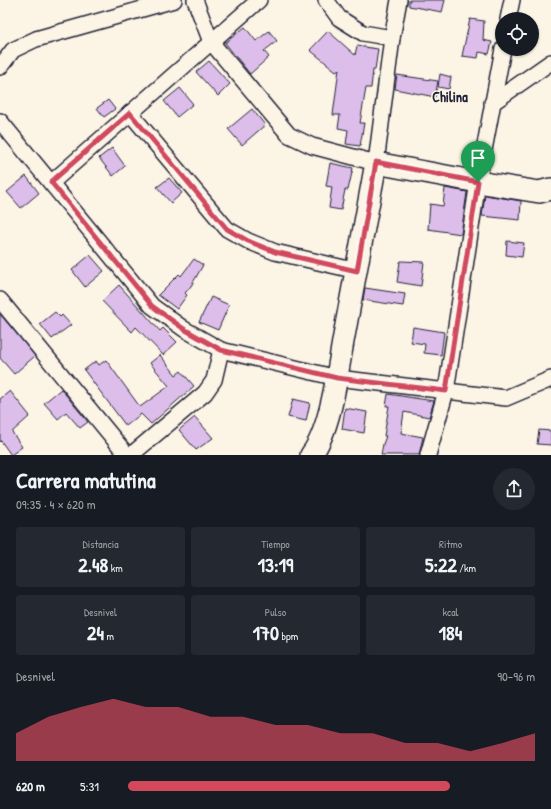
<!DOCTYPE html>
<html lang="es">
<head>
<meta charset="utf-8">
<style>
  body { margin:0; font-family:"Patrick Hand",sans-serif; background:#242831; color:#f1f3f6; height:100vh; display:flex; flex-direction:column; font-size:15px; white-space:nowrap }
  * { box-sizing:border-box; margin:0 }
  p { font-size:13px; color:#9ea1a6 }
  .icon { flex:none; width:22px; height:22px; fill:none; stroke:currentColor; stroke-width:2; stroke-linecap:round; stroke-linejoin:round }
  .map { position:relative; height:455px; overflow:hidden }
  .side { display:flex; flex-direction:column; background:#171b24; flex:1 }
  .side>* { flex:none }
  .fabs { position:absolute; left:495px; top:12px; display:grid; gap:8px }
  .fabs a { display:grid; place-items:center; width:44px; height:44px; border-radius:50%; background:#171b24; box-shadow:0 1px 3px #0004; font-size:20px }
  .pin { position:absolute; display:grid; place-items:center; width:34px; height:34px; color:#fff; margin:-41px -17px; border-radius:50% 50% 50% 0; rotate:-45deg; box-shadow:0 0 4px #0007 }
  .pin .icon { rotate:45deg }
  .round { display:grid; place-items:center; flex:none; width:42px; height:42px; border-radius:21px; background:#242831 }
  .headline { display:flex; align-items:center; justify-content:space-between; height:68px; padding:0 16px }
  h1 { font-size:22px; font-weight:700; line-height:30px }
  .metrics { display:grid; grid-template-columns:repeat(3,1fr); gap:6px; height:68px; padding:4px 16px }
  .metrics div { display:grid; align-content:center; border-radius:4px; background:#242831; text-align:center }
  .metrics b { font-size:20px; font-weight:700 }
  .metrics small { font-size:11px; font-weight:400 }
  .metrics p { font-size:11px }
  .chart { height:112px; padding:8px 16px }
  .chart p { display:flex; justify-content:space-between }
  .chart svg { width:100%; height:72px; margin-top:4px; fill:#d1495b; opacity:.7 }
  ul { padding:0 16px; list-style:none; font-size:13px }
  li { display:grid; grid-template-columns:64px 48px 1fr; align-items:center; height:30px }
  li i { height:10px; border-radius:5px; background:#d1495b }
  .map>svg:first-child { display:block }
  .building { fill:#ddbeeb; stroke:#22223b }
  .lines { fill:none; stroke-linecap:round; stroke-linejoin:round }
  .street-casing { stroke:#22223b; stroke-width:18 }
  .secondary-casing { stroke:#22223b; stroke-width:24 }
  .street { stroke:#fcf5e5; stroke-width:15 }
  .secondary { stroke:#fcf5e5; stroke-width:21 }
  .route-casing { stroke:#fff; stroke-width:8 }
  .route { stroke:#d1495b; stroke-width:5 }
  .labels { text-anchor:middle; stroke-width:3; stroke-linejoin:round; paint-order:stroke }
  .quarter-label { font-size:14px; font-weight:bold; fill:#22223b; stroke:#fcf5e5 }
</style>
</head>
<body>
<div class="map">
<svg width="551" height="455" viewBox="0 0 551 455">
  <rect width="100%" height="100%" fill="#fcf5e5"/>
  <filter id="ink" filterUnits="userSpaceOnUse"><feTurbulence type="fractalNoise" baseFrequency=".025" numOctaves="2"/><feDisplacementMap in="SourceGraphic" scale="8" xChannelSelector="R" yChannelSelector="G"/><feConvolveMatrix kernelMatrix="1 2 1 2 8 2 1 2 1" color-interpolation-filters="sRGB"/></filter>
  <g filter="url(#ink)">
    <g class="building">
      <polygon points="409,0 445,0 442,12 409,6"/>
      <polygon points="470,19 484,21 483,40 492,42 489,54 479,52 478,58 462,56"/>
      <polygon points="245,27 256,41 269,31 277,41 264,51 269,57 250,74 225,43"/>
      <polygon points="328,31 355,55 357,46 378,49 375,70 373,70 371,88 366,88 360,123 364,123 360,146 346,144 348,130 338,128 340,115 333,115 339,69 336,71 310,50"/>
      <polygon points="209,61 230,84 218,96 196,72"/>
      <polygon points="440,74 451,77 449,89 438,87"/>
      <polygon points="397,75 438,81 435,97 395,89"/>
      <polygon points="180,88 193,104 177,117 164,101"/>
      <polygon points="108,100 115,109 104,117 97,108"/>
      <polygon points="252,109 265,125 242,145 228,129"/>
      <polygon points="112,148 125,166 113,176 99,158"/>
      <polygon points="330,163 353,168 348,190 345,190 341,210 329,208 332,187 326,186"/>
      <polygon points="26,176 39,193 21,208 7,192"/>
      <polygon points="169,178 182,193 171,203 157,187"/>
      <polygon points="445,188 467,192 461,234 428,229 430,204 443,206"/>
      <polygon points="485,195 521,201 520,220 482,216"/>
      <polygon points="507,241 524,243 522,257 506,255"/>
      <polygon points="90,255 104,271 85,287 72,270"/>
      <polygon points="194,259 203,265 191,286 185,293 187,295 177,309 158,295 179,274 181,276"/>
      <polygon points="401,261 424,262 421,286 397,282 400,262"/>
      <polygon points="119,285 160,331 163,328 177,342 163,355 136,327 132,332 102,301"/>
      <polygon points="365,288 405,294 403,306 363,300"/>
      <polygon points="211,297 229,305 218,330 199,322"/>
      <polygon points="55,312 60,317 62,315 71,325 52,339 40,324"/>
      <polygon points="0,314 35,356 14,374 0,358"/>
      <polygon points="413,327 444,332 441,355 424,353 425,344 411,342"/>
      <polygon points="160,355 176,375 181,371 194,386 151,424 141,414 126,426 84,370 96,361 99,365 106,360 140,407 169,386 150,363"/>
      <polygon points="61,389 88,422 80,428 66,412 58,419 44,403"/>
      <polygon points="10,391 30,416 12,432 22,447 11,455 1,441 0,442 0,399"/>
      <polygon points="388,394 434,401 429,417 404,412 401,433 423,437 419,455 381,455 383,444 386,436 384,436 389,406 386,406"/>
      <polygon points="293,399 310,403 306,421 288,417"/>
      <polygon points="345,408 367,412 364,433 342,429"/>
      <polygon points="195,417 213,438 196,450 179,430"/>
      <polygon points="539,430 551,431 551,445 537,444"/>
    </g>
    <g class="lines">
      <g class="street-casing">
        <g id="street">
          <polyline points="195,0 211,42 289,135 312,146 376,163 392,38 399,0"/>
          <polyline points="326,0 339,18 363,33 392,38"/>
          <polyline points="508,19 512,0"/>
          <polyline points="0,67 13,50 36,39 174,0"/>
          <polyline points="492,103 551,62"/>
          <polyline points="130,113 227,229 248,241 275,252 357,271"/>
          <polyline points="0,121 152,306 184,329 221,350 337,378 506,398 551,379"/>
          <polyline points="51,183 259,0"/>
          <polyline points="0,300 127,455"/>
          <polyline points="131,455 205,393 214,380 221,350"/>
          <polyline points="428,455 446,391 478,182 503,49"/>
        </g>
      </g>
      <g class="secondary-casing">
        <path id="secondary" d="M311 455C331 430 338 368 344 336 355 278 366 220 376 163L478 182 539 192 551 189"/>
      </g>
      <use href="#street" class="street"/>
      <use href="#secondary" class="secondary"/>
    </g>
  </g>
  <g class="lines" filter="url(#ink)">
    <g class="route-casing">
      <polygon id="route" points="130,113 227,229 248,241 275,252 357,271 376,162 478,182 446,391 337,378 221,350 184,329 152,306 51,182"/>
    </g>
    <use href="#route" class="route"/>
  </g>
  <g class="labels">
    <g class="quarter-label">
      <text x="450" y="102">Chilina</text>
    </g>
  </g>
</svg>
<div class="fabs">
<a><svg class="icon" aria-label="locate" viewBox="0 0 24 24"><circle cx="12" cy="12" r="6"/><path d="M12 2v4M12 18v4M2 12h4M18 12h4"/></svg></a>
</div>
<div class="pin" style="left:478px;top:182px;background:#1e9e55"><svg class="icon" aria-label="arrive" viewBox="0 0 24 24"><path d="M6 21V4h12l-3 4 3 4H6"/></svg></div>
</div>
<section class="side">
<div class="headline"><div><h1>Carrera matutina</h1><p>09:35 · 4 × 620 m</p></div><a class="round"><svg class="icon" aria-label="share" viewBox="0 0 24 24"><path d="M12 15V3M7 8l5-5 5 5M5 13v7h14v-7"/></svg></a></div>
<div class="metrics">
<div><p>Distancia</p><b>2.48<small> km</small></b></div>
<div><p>Tiempo</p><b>13:19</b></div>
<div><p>Ritmo</p><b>5:22<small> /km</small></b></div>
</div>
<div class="metrics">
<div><p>Desnivel</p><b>24<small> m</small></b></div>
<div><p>Pulso</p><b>170<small> bpm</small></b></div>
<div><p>kcal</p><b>184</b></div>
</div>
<div class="chart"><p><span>Desnivel</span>90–96 m</p>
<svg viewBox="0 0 160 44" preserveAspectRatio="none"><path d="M0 44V27L10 17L20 11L30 6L40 11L50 11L60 17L70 17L80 22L90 22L100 27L110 27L120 33L130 33L140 38L150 33L160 27V44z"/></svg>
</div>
<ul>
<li><b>620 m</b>5:31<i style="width:79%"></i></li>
</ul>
</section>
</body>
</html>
